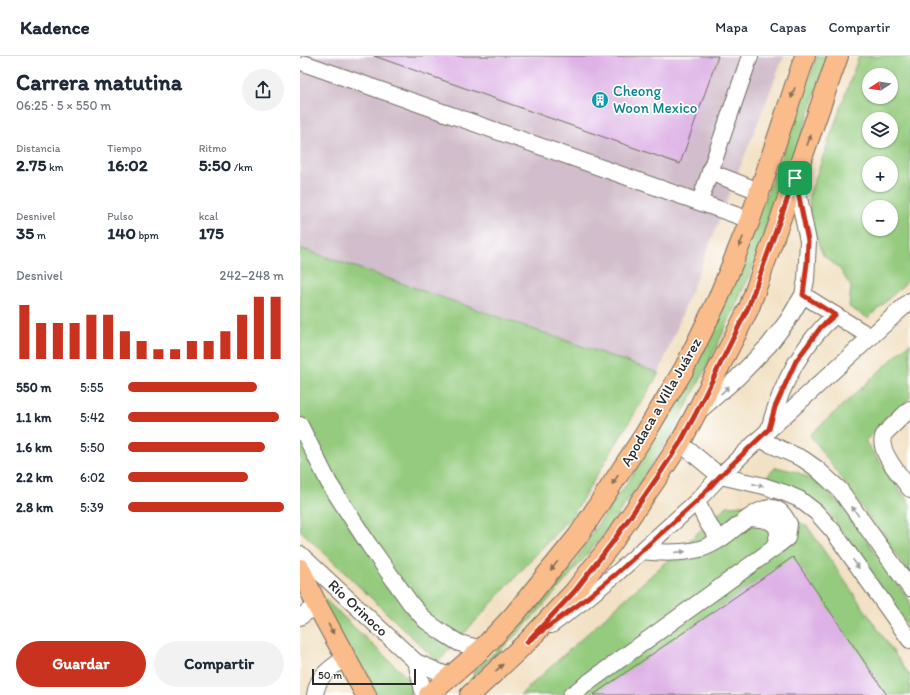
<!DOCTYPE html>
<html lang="es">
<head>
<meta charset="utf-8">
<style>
  body { margin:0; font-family:Itim,sans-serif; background:#f2f2f3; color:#1f2937; height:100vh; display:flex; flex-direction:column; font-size:15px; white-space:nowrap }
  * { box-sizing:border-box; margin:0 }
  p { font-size:13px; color:#747a83 }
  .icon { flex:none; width:22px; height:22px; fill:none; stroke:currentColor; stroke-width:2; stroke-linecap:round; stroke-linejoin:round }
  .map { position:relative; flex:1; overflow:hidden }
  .panel { display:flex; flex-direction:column; background:#fff; width:300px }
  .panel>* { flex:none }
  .needle { width:26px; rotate:258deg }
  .buttons { position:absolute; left:562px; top:12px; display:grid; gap:8px }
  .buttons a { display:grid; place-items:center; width:36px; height:36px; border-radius:50%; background:#fff; box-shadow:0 1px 3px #0004; font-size:20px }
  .scale { position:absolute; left:12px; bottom:10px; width:104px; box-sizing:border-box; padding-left:4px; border:2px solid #2b2b2b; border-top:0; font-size:11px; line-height:14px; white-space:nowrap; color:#2b2b2b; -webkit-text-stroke:3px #fff; paint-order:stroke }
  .pin { position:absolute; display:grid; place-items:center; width:34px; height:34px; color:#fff; margin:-17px; border-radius:8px; box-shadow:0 2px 6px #0006 }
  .round { display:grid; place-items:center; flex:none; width:42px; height:42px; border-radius:21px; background:#f2f2f3 }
  .headline { display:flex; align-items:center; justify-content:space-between; height:68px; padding:0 16px }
  h1 { font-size:22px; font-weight:700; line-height:30px }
  .figures { display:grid; grid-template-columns:repeat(3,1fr); gap:6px; height:68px; padding:4px 16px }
  .figures div { display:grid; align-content:center }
  .figures b { font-size:17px; font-weight:700 }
  .figures small { font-size:11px; font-weight:400 }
  .figures p { font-size:11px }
  .chart { height:112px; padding:8px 16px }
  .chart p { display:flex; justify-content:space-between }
  .chart svg { width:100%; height:72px; margin-top:4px; stroke:#c8321e; stroke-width:6 }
  .cta { display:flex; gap:8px; margin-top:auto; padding:8px 16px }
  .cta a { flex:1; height:46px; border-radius:24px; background:#c8321e; color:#fff; font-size:16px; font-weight:700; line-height:46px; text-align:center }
  .cta a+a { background:#f2f2f3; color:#1f2937 }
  ul { padding:0 16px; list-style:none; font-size:13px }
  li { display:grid; grid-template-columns:64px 48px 1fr; align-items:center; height:30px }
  li i { height:10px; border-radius:5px; background:#c8321e }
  header { display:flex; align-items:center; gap:24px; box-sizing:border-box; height:56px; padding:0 20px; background:#fff; border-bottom:1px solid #e0e1e3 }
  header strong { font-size:19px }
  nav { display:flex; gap:22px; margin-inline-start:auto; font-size:14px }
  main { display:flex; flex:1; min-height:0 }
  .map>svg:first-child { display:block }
  .industrial { fill:#d1bdcb }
  .green { fill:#94cb7e; stroke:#607b54; fill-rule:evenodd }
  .building { fill:#deb2e6 }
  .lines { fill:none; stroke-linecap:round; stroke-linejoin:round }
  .minor-casing { stroke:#716b61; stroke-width:18 }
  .major-casing { stroke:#716b61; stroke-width:22 }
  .minor { stroke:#fff; stroke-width:16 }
  .major { stroke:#f9bc8a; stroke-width:20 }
  .oneway { fill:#886c56 }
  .oneway2 { fill:#a0a0a0 }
  .route-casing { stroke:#fff; stroke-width:8 }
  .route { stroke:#c8321e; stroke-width:5 }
  .labels { text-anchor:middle; stroke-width:3.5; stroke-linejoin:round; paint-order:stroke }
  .culture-label { font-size:15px; fill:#0d838f; stroke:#fff; text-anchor:start }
  .street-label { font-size:15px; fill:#2b2b2b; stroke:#fff }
</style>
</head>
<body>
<header>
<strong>Kadence</strong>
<nav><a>Mapa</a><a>Capas</a><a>Compartir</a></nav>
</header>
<main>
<section class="panel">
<div class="headline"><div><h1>Carrera matutina</h1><p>06:25 · 5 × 550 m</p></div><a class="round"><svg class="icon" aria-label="share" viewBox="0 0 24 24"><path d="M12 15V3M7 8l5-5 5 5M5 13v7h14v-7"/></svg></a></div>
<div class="figures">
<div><p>Distancia</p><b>2.75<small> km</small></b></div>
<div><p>Tiempo</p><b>16:02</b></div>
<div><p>Ritmo</p><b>5:50<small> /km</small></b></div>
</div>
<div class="figures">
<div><p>Desnivel</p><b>35<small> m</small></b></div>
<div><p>Pulso</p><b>140<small> bpm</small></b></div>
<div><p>kcal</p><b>175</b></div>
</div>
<div class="chart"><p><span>Desnivel</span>242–248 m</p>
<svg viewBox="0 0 160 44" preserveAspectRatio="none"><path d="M5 44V11M15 44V22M25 44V22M35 44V22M45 44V17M55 44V17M65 44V27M75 44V33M85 44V38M95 44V38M105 44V33M115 44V33M125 44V27M135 44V17M145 44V6M155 44V6"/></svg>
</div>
<ul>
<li><b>550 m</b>5:55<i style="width:83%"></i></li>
<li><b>1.1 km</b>5:42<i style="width:97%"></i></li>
<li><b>1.6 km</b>5:50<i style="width:88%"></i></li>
<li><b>2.2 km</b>6:02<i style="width:77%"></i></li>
<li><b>2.8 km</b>5:39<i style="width:100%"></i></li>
</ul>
<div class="cta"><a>Guardar</a><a>Compartir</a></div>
</section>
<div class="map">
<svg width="610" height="639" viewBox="0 0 610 639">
  <rect width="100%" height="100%" fill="#fff"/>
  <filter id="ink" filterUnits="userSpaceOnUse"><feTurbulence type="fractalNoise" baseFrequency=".025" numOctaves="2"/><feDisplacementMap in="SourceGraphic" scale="8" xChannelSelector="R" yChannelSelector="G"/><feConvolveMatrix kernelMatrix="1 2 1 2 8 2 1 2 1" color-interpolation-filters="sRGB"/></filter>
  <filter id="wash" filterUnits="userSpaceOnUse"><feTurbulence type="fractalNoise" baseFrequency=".012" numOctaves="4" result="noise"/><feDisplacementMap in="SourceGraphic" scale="16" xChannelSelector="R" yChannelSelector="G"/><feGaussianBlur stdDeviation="0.9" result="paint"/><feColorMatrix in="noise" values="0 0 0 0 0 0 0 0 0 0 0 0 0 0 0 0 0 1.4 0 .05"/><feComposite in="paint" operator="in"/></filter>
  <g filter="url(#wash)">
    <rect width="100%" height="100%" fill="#f2e1c4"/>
    <polygon class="industrial" points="0,0 484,0 359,317 0,192"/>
    <g class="green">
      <path d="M517 0H528C503 74 480 150 448 222 423 277 398 333 367 384 314 472 248 551 174 620L172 617 205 587 248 539 275 507 293 475 328 426 370 359 409 284 486 88Z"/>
      <path d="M559 0H610V223L568 262 549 251 551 231 540 213 523 199 510 166 509 140ZM569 19H591V41H569ZM569 63H591V85H569ZM569 107H591V129H569ZM569 151H591V173H569Z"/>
      <polygon points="0,192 359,317 274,457 138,606 0,474"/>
      <polygon points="610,287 610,342 565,385 610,448 610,518 510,379"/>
      <polygon points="476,411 497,416 509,422 520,429 542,450 610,545 610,573 532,461 523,452 467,423 469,418"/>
      <polygon points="460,448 507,470 610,620 610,639 220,639 427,450"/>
      <polygon points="16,535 114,628 109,639 75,639"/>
    </g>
    <g id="blocks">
      <g class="building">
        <polygon points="74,0 418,0 380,108"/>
        <polygon points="493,501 587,639 293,639"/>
      </g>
    </g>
  </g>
  <g filter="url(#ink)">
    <use href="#blocks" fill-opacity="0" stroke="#716b61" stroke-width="1"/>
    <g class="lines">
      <g class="minor-casing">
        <g id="minor">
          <polyline points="6,8 450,164"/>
          <polyline points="410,116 459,135"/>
          <polyline points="400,145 450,0"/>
          <polyline points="503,239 535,259"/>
          <path d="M610 353 585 377C574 392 601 420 610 433"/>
          <polyline points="398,356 437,322 469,289 488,264 503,239 506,224 508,185 495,122"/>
          <polyline points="0,369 29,427 69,489 111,548 126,565 143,577 159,587 182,593"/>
          <path d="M469 373C481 329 501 289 535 259L571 281"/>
          <polyline points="459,383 503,403 516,412 540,434 610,532"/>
          <polyline points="380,387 420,420 464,430 485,437 499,443 516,456 533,475 610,584"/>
          <path d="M397 445C404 461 408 471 421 483"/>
          <path d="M450 462C460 463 477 463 478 477 478 481 475 488 474 492"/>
          <polyline points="0,498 116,606 151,621"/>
          <polyline points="0,561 17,549"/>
          <polyline points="251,569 282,546 316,518 397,445 420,420 459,383 610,245"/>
          <polyline points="116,606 124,639"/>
          <path d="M15 639C18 618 30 613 46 601"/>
          <path d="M271 639 474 492 487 482 489 468C485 461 481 453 472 452 457 451 434 474 422 482 416 486 407 491 400 493 380 498 361 497 341 495"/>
        </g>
      </g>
      <g class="major-casing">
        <g id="major">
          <polyline points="0,513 17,549 66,639"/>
          <polyline points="129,639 182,593 214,559 278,480 345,378 384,313 418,243 450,164 505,0"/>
          <polyline points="170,639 227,586 274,536 312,487 359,419 380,387 395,359 449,252 538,0"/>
        </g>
      </g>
      <use href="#minor" class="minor"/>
      <use href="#major" class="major"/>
    </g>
    <defs><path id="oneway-solid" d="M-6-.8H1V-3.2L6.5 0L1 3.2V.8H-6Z"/></defs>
    <g class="oneway">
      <use href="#oneway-solid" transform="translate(493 37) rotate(109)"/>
      <use href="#oneway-solid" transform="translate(509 84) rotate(-70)"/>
      <use href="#oneway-solid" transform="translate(441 186) rotate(112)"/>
      <use href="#oneway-solid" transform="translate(315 424) rotate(123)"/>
      <use href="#oneway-solid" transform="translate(254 510) rotate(129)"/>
      <use href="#oneway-solid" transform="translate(31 573) rotate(61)"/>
      <use href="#oneway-solid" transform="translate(199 612) rotate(-43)"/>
    </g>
    <g class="oneway2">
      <use href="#oneway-solid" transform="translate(425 334) rotate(-43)"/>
      <use href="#oneway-solid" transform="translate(458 429) rotate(13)"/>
      <use href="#oneway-solid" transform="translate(555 455) rotate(-126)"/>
      <use href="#oneway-solid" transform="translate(380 496) rotate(-5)"/>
      <use href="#oneway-solid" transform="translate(556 508) rotate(55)"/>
    </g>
  </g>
  <g class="lines" filter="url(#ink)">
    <g class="route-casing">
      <polygon id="route" points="495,122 508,185 507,207 503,239 535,259 521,271 496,305 475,351 469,373 420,420 397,445 316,518 282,546 227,586 274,536 312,487 359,419 380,387 395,359 448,252"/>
    </g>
    <use href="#route" class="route"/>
  </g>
  <defs>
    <g id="building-disc" transform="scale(0.9)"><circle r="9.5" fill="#0f9aa8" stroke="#fff"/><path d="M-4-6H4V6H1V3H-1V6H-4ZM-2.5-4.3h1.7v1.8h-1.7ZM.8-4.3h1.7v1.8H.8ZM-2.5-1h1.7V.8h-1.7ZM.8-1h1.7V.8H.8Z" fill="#fff"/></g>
  </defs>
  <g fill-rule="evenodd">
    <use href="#building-disc" x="300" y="44"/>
  </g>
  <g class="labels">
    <g class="culture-label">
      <text x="313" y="40">Cheong<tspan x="313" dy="17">Woon Mexico</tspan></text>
    </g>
    <g class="street-label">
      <text transform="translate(361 346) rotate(-60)" y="5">Apodaca a Villa Juárez</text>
      <text transform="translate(58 552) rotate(43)" y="5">Río Orinoco</text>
    </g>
  </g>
</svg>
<div class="buttons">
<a><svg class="needle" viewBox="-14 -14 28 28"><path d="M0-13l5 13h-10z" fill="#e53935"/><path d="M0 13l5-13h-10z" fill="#747a83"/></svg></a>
<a><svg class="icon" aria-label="layers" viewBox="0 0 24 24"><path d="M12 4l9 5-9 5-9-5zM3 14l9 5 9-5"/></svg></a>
<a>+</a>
<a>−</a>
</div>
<div class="scale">50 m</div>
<div class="pin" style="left:495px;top:122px;background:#1e9e55"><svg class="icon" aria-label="arrive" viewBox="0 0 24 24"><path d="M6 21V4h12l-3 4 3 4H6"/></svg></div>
</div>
</main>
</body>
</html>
